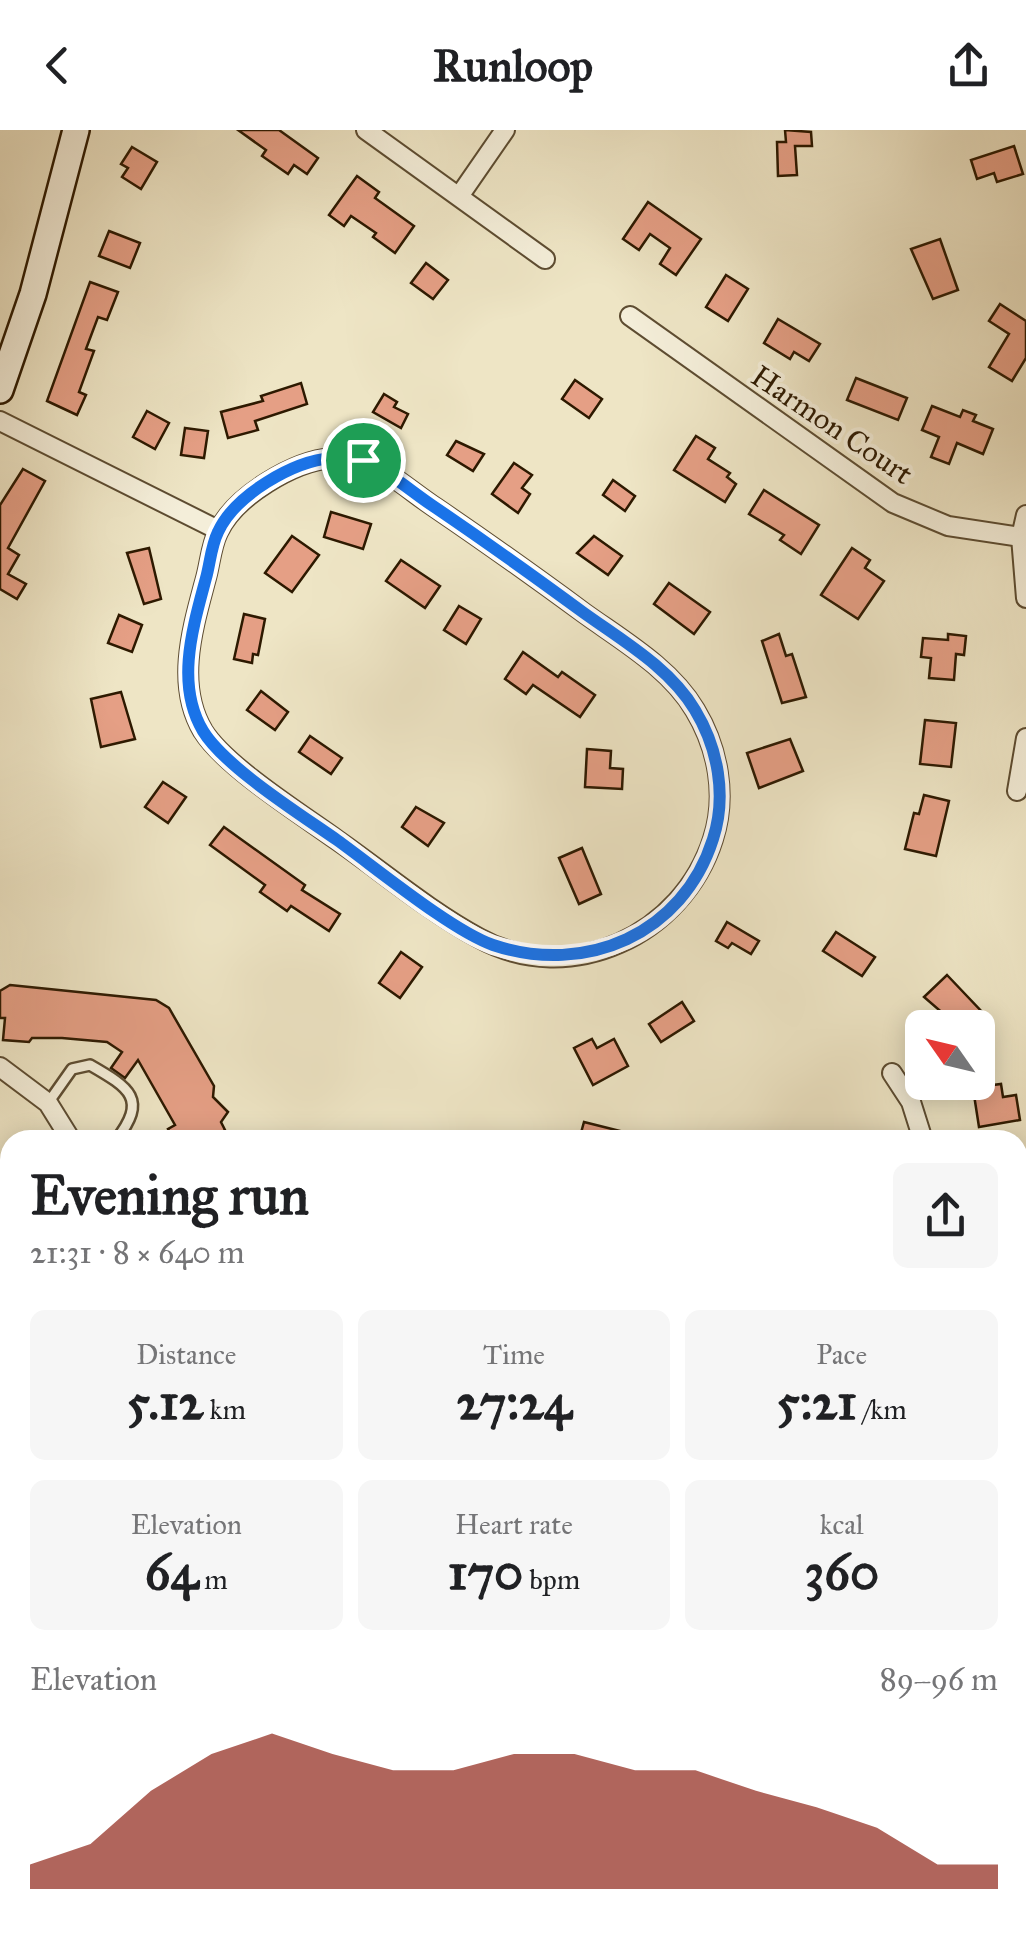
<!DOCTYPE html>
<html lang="en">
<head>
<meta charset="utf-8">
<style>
  body { margin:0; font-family:"IM FELL Great Primer",serif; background:#f6f6f6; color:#202124; height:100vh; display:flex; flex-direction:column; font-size:38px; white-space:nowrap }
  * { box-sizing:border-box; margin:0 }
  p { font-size:32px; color:#757577 }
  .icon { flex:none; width:55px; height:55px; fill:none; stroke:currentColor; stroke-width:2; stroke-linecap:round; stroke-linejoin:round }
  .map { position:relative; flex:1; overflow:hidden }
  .side { position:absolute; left:0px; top:1000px; width:1028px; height:810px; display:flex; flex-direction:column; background:#fff; border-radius:30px 30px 0 0; box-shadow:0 5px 25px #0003 }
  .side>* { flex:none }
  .needle { width:65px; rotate:304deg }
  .tools { position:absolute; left:905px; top:880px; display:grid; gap:20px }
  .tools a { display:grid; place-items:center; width:90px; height:90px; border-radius:15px; background:#fff; box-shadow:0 5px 25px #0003; font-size:50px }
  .pin { position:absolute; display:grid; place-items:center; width:85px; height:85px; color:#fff; margin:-42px; border:5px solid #fff; border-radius:50%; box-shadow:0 2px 10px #0007 }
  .round { display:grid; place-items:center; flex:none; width:105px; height:105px; border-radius:15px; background:#f6f6f6 }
  .overview { display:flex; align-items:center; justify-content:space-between; height:170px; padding:0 30px }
  h1 { font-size:55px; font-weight:700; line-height:75px }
  .stats { display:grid; grid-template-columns:repeat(3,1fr); gap:15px; height:170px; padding:10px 30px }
  .stats div { display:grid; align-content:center; border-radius:15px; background:#f6f6f6; text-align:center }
  .stats b { font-size:50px; font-weight:700 }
  .stats small { font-size:28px; font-weight:400 }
  .stats p { font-size:28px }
  .chart { height:280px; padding:20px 30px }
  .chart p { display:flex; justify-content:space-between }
  .chart svg { width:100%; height:180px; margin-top:10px; fill:#8f2418; opacity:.7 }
  header { display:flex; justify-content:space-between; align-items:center; height:130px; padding:0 30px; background:#fff; font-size:45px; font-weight:700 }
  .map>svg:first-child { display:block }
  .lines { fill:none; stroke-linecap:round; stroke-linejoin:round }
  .stream { stroke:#6e7d6b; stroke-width:5 }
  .building { fill:#e59f85; stroke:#2d1900; stroke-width:2.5 }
  .lane-casing { stroke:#5d4c31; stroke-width:14 }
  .street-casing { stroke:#5d4c31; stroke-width:22 }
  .secondary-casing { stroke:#2d1900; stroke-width:30 }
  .primary-casing { stroke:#2d1900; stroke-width:32 }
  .lane { stroke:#f4eed9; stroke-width:9 }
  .street { stroke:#f4eed9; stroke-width:18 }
  .secondary { stroke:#f4eed9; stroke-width:25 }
  .primary { stroke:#eee5c5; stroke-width:28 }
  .route-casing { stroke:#fff; stroke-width:20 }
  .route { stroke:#1a73e8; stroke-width:12 }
  .labels { text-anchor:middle; stroke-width:8; stroke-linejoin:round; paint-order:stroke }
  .street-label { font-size:30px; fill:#2d1900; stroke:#f4eed9 }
</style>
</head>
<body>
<header><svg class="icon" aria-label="back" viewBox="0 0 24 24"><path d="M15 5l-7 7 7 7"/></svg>Runloop<svg class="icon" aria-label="share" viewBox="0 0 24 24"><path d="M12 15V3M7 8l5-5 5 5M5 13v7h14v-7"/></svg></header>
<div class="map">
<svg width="1026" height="1810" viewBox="0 0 1026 1810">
  <rect width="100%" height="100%" fill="#eee5c5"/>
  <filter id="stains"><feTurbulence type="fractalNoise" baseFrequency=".002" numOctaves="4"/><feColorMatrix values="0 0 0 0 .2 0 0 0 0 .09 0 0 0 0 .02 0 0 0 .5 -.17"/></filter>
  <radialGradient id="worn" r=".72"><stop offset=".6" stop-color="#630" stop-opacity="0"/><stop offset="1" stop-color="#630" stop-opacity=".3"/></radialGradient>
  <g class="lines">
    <polyline class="stream" points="1018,1111 1026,1108"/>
  </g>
  <g class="building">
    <polygon points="238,0 279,0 318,28 307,44 294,35 288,44 262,26 266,20"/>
    <polygon points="785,0 811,2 812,16 795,16 797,45 778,46 777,12 786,12"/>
    <polygon points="1014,16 1023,44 997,52 994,43 977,49 971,30"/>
    <polygon points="132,17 157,32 141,59 122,47 128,38 121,34"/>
    <polygon points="357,46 379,62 375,68 414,96 395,123 373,107 376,103 351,86 344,96 329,85"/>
    <polygon points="648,72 701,109 676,145 660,134 670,118 650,104 639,120 623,109"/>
    <polygon points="109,101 140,113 130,138 99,126"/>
    <polygon points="940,109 958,160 933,169 911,119"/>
    <polygon points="426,133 448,150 433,169 411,153"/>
    <polygon points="726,145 748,159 728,191 706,177"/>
    <polygon points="90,152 118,162 107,190 98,187 86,219 94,221 79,262 86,265 77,285 47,271"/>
    <polygon points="1000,174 1026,191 1026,228 1012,251 989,237 1009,204 989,191"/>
    <polygon points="778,189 820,214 809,231 794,222 790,229 764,213"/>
    <polygon points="856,248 907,268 898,290 847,270"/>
    <polygon points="575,250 602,269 589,288 562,269"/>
    <polygon points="301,253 307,274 255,291 258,300 228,308 221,282 263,271 261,266"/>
    <polygon points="384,264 397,272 394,277 408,284 401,298 373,282"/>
    <polygon points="932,276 960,287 963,280 976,285 973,291 993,299 983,324 957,313 949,334 931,327 939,307 922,300"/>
    <polygon points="147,281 169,293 155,319 133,307"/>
    <polygon points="185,298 208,301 204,328 181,325"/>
    <polygon points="696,306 715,318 708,329 730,343 727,347 736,354 725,372 674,340"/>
    <polygon points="456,311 484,324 473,341 447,325"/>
    <polygon points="514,333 532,345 522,358 530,364 518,383 492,364"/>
    <polygon points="23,339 45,351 8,418 19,425 8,444 26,454 17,469 0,459 0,375"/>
    <polygon points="613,350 635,366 625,381 603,365"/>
    <polygon points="764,360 819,395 801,424 780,410 784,405 749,384"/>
    <polygon points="331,382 371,394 363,419 324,407"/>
    <polygon points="292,406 319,425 292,462 265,443"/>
    <polygon points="594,406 622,426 608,445 577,423"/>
    <polygon points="149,418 161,469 144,474 127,423"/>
    <polygon points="852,418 870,430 865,438 884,451 858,489 821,465"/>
    <polygon points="401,430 440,456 425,478 386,451"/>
    <polygon points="669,453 710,482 694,504 654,474"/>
    <polygon points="459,476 481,489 466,514 444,500"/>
    <polygon points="244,484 265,489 258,525 253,524 252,533 234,529"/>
    <polygon points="119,485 142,495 132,522 108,513"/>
    <polygon points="779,504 786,526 792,524 806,567 782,573 762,511"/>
    <polygon points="948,504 966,506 964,525 956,524 954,550 929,548 931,528 921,527 923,508 948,510"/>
    <polygon points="523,522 558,547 562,542 595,565 580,587 533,555 526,564 505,549"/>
    <polygon points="261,561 288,582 275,600 247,580"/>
    <polygon points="121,562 135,609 101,617 91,569"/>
    <polygon points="925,590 956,593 951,637 920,634"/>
    <polygon points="310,606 342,628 331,644 299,622"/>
    <polygon points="790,609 803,641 759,658 747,623"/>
    <polygon points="587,619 611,621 610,638 623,639 622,659 585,657"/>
    <polygon points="163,652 186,667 168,693 145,677"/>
    <polygon points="924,665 949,671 936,726 905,719 914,683 919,684"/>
    <polygon points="416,677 444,693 428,716 402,697"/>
    <polygon points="224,697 305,755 302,760 340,784 329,801 291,776 287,781 260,762 265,755 210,715"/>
    <polygon points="582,718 601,764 579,774 559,728"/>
    <polygon points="727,792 759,811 751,824 732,813 728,818 716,811"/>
    <polygon points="836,802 875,827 862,846 823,821"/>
    <polygon points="401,822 422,837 400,868 379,853"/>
    <polygon points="947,845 984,884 970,898 960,898 924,867"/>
    <polygon points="10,855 156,870 169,878 214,956 213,967 228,982 221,992 225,1000 208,1010 190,1010 186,1004 174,1010 168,999 175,995 138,930 125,948 111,938 122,922 107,912 62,908 32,908 29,912 3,910 5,888 0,888 0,861"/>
    <polygon points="682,872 694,891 661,912 649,894"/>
    <polygon points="592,909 597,918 614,909 628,936 593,955 574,918"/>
    <polygon points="972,952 985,952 985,956 1001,954 1003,967 1016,965 1020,990 979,997"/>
    <polygon points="584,992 636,1005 636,1010 579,1010"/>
  </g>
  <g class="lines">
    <g class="lane-casing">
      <g id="lane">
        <path d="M48 973 72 939 90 935C130 958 148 969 116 1010"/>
        <polyline points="1018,1534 1026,1516"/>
        <polyline points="1018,1624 1026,1629"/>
        <polyline points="1018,1761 1026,1764"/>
        <polyline points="868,1810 874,1800"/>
        <polyline points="881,1810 881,1800"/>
      </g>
    </g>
    <g class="street-casing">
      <g id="street">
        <polyline points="366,0 545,129"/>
        <polyline points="460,65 505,0"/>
        <polyline points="630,186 893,373 948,396 1021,407"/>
        <polyline points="0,291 218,400"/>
        <path d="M332 328C343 328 354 327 364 331 389 341 413 363 436 378 486 412 535 447 584 483 623 511 670 538 695 580 718 618 727 666 713 709 683 804 571 859 479 808 429 781 383 742 337 710 301 684 225 636 203 601 175 554 193 497 206 448 210 434 211 416 218 402 235 366 294 331 332 328Z"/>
        <polyline points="1026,385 1021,407 1026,468"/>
        <polyline points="1017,661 1026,608"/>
        <polyline points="0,937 48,973 71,1010"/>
        <polyline points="892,943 911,972 923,1010"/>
        <polyline points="1018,1055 1026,1054"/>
        <polyline points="0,1736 10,1736"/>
      </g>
    </g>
    <g class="secondary-casing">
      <polyline id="secondary" points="0,260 33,164 76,0"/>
    </g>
    <g class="primary-casing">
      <g id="primary">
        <polyline points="0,1065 10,1086"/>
        <polyline points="0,1163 10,1188"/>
        <polyline points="1018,1383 1026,1383"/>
        <polyline points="0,1386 10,1386"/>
        <polyline points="1018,1408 1026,1408"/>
        <polyline points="0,1418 10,1418"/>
        <polyline points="513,1800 536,1810"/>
        <polyline points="638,1800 668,1810"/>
      </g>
    </g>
    <use href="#lane" class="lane"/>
    <use href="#street" class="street"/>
    <use href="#secondary" class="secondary"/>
    <use href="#primary" class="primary"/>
  </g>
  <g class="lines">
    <g class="route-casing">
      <path id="route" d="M332 328C343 328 354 327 364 331 389 341 413 363 436 378 486 412 535 447 584 483 623 511 670 538 695 580 718 618 727 666 713 709 683 804 586 846 493 815 451 800 376 738 337 710 300 684 225 637 203 601 175 554 193 497 206 448 210 434 211 416 218 402 235 365 293 331 332 328Z"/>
    </g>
    <use href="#route" class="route"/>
  </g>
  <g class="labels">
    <g class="street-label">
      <text transform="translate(832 295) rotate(34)" y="10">Harmon Court</text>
    </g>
  </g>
  <rect width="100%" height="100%" filter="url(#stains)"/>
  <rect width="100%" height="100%" fill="url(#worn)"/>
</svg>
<div class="tools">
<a><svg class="needle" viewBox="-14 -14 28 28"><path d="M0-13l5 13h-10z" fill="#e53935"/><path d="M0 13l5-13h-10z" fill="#757577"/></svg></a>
</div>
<div class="pin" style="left:363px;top:330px;background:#1e9e55"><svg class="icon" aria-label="arrive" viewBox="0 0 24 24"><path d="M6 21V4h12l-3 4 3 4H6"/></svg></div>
<section class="side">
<div class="overview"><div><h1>Evening run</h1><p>21:31 · 8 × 640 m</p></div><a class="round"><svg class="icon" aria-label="share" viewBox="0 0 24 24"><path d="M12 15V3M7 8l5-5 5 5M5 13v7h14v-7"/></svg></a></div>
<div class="stats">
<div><p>Distance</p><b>5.12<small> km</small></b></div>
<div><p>Time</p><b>27:24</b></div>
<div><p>Pace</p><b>5:21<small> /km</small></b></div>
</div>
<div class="stats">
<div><p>Elevation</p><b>64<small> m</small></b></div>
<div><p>Heart rate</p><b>170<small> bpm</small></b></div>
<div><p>kcal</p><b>360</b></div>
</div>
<div class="chart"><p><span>Elevation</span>89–96 m</p>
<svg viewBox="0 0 160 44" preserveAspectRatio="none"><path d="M0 44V38L10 33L20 20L30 11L40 6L50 11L60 15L70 15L80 11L90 11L100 15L110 15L120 20L130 24L140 29L150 38L160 38V44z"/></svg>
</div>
</section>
</div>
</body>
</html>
